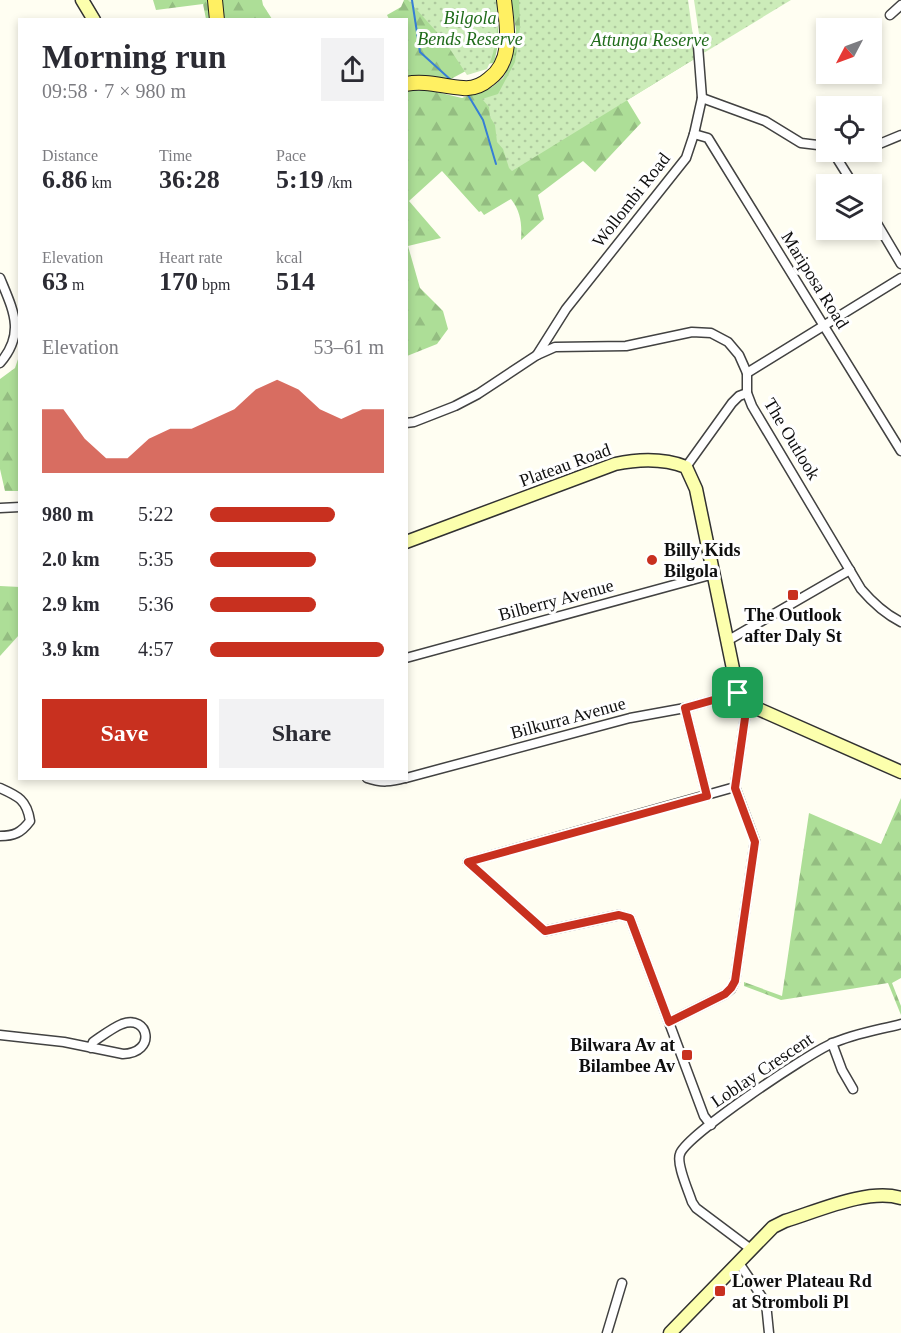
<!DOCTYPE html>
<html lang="en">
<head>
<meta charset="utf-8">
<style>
  body { margin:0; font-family:"Times New Roman",serif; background:#f2f2f3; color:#2b2b33; height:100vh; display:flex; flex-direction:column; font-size:22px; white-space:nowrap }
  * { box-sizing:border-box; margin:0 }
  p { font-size:20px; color:#7c7c81 }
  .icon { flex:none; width:33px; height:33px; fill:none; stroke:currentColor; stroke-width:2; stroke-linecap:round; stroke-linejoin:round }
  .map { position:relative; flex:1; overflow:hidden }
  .drawer { position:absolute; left:18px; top:18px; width:390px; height:762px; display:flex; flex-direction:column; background:#fff; border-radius:0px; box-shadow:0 3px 9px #0003 }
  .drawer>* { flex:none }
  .needle { width:39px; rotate:229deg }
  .fabs { position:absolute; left:816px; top:18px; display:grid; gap:12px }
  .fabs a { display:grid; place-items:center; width:66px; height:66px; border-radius:0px; background:#fff; box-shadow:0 3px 9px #0003; font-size:30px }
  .pin { position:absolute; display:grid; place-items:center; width:51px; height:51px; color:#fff; margin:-26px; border-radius:12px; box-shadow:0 3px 9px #0006 }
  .round { display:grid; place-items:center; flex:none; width:63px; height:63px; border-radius:0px; background:#f2f2f3 }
  .headline { display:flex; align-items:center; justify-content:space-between; height:102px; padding:0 24px }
  h1 { font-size:33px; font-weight:600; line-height:45px }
  .figures { display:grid; grid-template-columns:repeat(3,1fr); gap:9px; height:102px; padding:6px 24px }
  .figures div { display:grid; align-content:center }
  .figures b { font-size:26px; font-weight:600 }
  .figures small { font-size:16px; font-weight:400 }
  .figures p { font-size:16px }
  .chart { height:168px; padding:12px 24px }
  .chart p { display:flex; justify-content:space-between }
  .chart svg { width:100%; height:108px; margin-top:6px; fill:#c8301f; opacity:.7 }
  .action { display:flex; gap:12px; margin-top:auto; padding:12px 24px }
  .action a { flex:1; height:69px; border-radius:0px; background:#c8301f; color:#fff; font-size:24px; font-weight:600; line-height:69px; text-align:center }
  .action a+a { background:#f2f2f3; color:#2b2b33 }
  ul { padding:0 24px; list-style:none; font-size:20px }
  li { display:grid; grid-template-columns:96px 72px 1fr; align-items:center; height:45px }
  li i { height:15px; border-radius:8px; background:#c8301f }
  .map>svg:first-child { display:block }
  .forest { fill:url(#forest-firs) }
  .park { fill:url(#park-dots) }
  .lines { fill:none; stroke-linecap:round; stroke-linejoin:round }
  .stream { stroke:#367ed5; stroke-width:2 }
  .street-casing { stroke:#424242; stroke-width:11 }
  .secondary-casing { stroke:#313131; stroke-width:15 }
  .primary-casing { stroke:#202020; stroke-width:16 }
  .street { stroke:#fff; stroke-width:8 }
  .secondary { stroke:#fcffad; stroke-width:12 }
  .primary { stroke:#fff062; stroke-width:14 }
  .route-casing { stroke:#fff; stroke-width:12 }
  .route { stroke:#c8301f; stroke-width:8 }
  .poi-dot { fill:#c8301f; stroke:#fff; stroke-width:2 }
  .labels { text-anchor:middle; stroke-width:6; stroke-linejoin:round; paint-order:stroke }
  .park-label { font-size:18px; font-style:italic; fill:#206c1b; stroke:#fff }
  .street-label { font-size:18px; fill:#0f0f0f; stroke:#fff }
  .poi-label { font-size:18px; font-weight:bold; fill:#0f0f0f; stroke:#fff; text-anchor:start }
</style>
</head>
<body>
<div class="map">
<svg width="901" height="1333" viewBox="0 0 901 1333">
  <defs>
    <pattern id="forest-firs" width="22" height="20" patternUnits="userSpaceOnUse" patternTransform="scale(1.5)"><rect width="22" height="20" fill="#adde97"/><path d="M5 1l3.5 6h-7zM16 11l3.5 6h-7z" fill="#94bd81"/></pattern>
    <pattern id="park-dots" width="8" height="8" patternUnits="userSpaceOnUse" patternTransform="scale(1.5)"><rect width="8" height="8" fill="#ccecb9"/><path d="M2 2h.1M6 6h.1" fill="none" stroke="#aec99e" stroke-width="1.8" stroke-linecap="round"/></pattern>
  </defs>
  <rect width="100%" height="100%" fill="#fffef2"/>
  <g class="forest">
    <polygon points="153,0 210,0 213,19 206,19 203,4 156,10"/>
    <polygon points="220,0 262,0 263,5 272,19 222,19"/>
    <polygon points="404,0 495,0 499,40 494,63 477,65 449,80 407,76 406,20 389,19 387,15 401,7"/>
    <path d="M511 0H683L696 58 627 100 641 123 595 172 583 161 538 195 544 219 521 240C522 224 521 212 511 199L484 215 481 211 479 212 442 171 409 201 441 238 408 246 420 288 443 311 448 329 437 344 407 356V91L428 90 462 98 492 87 503 78 510 65 516 30Z"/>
    <polygon points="19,356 19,491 5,491 0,469 0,379 15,368"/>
    <polygon points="0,586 20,587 19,635 0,656"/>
    <polygon points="901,798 901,978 892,983 901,1006 901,1015 888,983 781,1000 744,986 744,982 782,996 809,813 881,844"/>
  </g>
  <g class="park">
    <path d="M408 0H497C498 24 498 47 487 69L467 75 444 40Z"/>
    <polygon points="519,0 688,0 696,58 512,171 509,168 503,149 497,142 495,125 490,117 489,107 482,99 498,94 515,62 520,28"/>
    <polygon points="694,0 791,0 702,54"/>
  </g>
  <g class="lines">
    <g class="stream">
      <polyline points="412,0 420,52 452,81"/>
      <polyline points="468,95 483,120 496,164"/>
    </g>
    <g class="street-casing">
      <g id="street">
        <polyline points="890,15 901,5"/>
        <polyline points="702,98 765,121 801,143 826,146"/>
        <polyline points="694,134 708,138 901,451"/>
        <polyline points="872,147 901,135"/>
        <polyline points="833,152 853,184"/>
        <polyline points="872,215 901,264"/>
        <path d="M0 278C13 310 26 333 0 363"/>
        <polyline points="537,355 566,309 686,158 694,134 702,98 698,46"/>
        <polyline points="747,373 901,278"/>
        <path d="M406 423 414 422 455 406 478 394 537 355 555 347 626 346 692 332 711 333 728 342 739 355 747 373V393L752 406 861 589C873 603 885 614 901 622"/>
        <polyline points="686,467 732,403 739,396 747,393"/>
        <polyline points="0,508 20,507"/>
        <polyline points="727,641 850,570"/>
        <polyline points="406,658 714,574"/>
        <polyline points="685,708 707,796"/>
        <path d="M367 778C381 783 391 782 405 778"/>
        <polyline points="406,778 630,718 685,708 738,693"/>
        <path d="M0 788C18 796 27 800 30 821 21 833 14 836 0 836"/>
        <polyline points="468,862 545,931 619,915 630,918 704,1116 711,1125"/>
        <polyline points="468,862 735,787"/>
        <polyline points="669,1022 725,994 731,989 735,981 755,841 735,787 747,704"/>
        <path d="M0 1035 64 1042 123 1054C157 1053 149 1014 122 1024 112 1028 102 1036 93 1042L91 1048"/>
        <polyline points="832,1043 842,1070 853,1089"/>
        <path d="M752 1250 696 1208 692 1202C689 1192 676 1164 680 1154 686 1135 808 1054 831 1044 852 1034 878 1030 901 1024"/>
        <polyline points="739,1263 766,1303 769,1333"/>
        <polyline points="607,1333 622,1283"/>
      </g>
    </g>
    <g class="secondary-casing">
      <g id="secondary">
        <polyline points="82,0 94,20"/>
        <path d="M406 542 615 464C639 459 663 458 686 467L696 489 738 693 747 704 901 772"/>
        <path d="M670 1333 773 1227 785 1221C818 1211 868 1188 901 1198"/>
      </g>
    </g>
    <g class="primary-casing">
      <g id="primary">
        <polyline points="215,0 217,20"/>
        <path d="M406 84C426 80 444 87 463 88 473 89 481 86 489 79 514 61 507 27 504 0"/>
      </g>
    </g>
    <use href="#street" class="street"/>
    <use href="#secondary" class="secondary"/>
    <use href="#primary" class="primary"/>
  </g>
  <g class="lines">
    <g class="route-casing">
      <polygon id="route" points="738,693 747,704 735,788 755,842 735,981 731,988 725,994 669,1022 630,918 619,915 545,931 468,862 707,796 685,708"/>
    </g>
    <use href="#route" class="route"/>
  </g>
  <g class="poi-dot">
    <circle cx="652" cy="560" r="6"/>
    <rect x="787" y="589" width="12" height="12" rx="3"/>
    <rect x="681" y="1049" width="12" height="12" rx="3"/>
    <rect x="714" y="1285" width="12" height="12" rx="3"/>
  </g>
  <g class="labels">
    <g class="park-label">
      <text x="470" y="24">Bilgola<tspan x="470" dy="21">Bends Reserve</tspan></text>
      <text x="650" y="46">Attunga Reserve</text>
    </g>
    <g class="street-label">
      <text transform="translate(631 200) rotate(-52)" y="6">Wollombi Road</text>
      <text transform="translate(815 280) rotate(58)" y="6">Mariposa Road</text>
      <text transform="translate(792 439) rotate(59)" y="6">The Outlook</text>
      <text transform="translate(565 465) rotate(-20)" y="6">Plateau Road</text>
      <text transform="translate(556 600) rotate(-15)" y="6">Bilberry Avenue</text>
      <text transform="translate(568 718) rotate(-15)" y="6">Bilkurra Avenue</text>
      <text transform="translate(762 1070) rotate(-34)" y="6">Loblay Crescent</text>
    </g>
    <g class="poi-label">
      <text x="664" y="556">Billy Kids<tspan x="664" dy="21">Bilgola</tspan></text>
      <text x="793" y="621" text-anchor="middle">The Outlook<tspan x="793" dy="21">after Daly St</tspan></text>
      <text x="675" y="1051" text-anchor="end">Bilwara Av at<tspan x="675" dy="21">Bilambee Av</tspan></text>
      <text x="732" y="1287">Lower Plateau Rd<tspan x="732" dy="21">at Stromboli Pl</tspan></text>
    </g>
  </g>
</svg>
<div class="fabs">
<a><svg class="needle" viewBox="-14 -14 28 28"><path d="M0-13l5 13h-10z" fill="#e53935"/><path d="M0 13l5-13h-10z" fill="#7c7c81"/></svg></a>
<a><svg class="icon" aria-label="locate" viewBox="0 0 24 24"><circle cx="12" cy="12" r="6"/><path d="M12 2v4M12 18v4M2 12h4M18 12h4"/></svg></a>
<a><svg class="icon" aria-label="layers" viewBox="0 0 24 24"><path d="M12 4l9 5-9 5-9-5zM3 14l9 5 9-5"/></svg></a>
</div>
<div class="pin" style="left:738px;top:693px;background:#1e9e55"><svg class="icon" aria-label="arrive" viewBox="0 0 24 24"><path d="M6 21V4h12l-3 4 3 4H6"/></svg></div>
<section class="drawer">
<div class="headline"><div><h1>Morning run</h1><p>09:58 · 7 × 980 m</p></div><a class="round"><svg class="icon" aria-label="share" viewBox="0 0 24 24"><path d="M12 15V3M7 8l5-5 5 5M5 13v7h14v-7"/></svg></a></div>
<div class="figures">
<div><p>Distance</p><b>6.86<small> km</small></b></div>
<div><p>Time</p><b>36:28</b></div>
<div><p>Pace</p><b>5:19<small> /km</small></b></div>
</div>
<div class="figures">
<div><p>Elevation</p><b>63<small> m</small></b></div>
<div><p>Heart rate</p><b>170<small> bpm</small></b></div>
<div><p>kcal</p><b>514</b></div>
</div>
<div class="chart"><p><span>Elevation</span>53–61 m</p>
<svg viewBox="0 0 160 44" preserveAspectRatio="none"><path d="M0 44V18L10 18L20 30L30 38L40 38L50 30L60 26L70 26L80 22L90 18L100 10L110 6L120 10L130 18L140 22L150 18L160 18V44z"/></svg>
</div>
<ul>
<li><b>980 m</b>5:22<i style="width:72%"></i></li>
<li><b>2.0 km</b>5:35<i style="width:61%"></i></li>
<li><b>2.9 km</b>5:36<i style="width:61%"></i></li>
<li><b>3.9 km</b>4:57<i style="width:100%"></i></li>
</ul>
<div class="action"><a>Save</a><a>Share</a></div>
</section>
</div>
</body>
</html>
